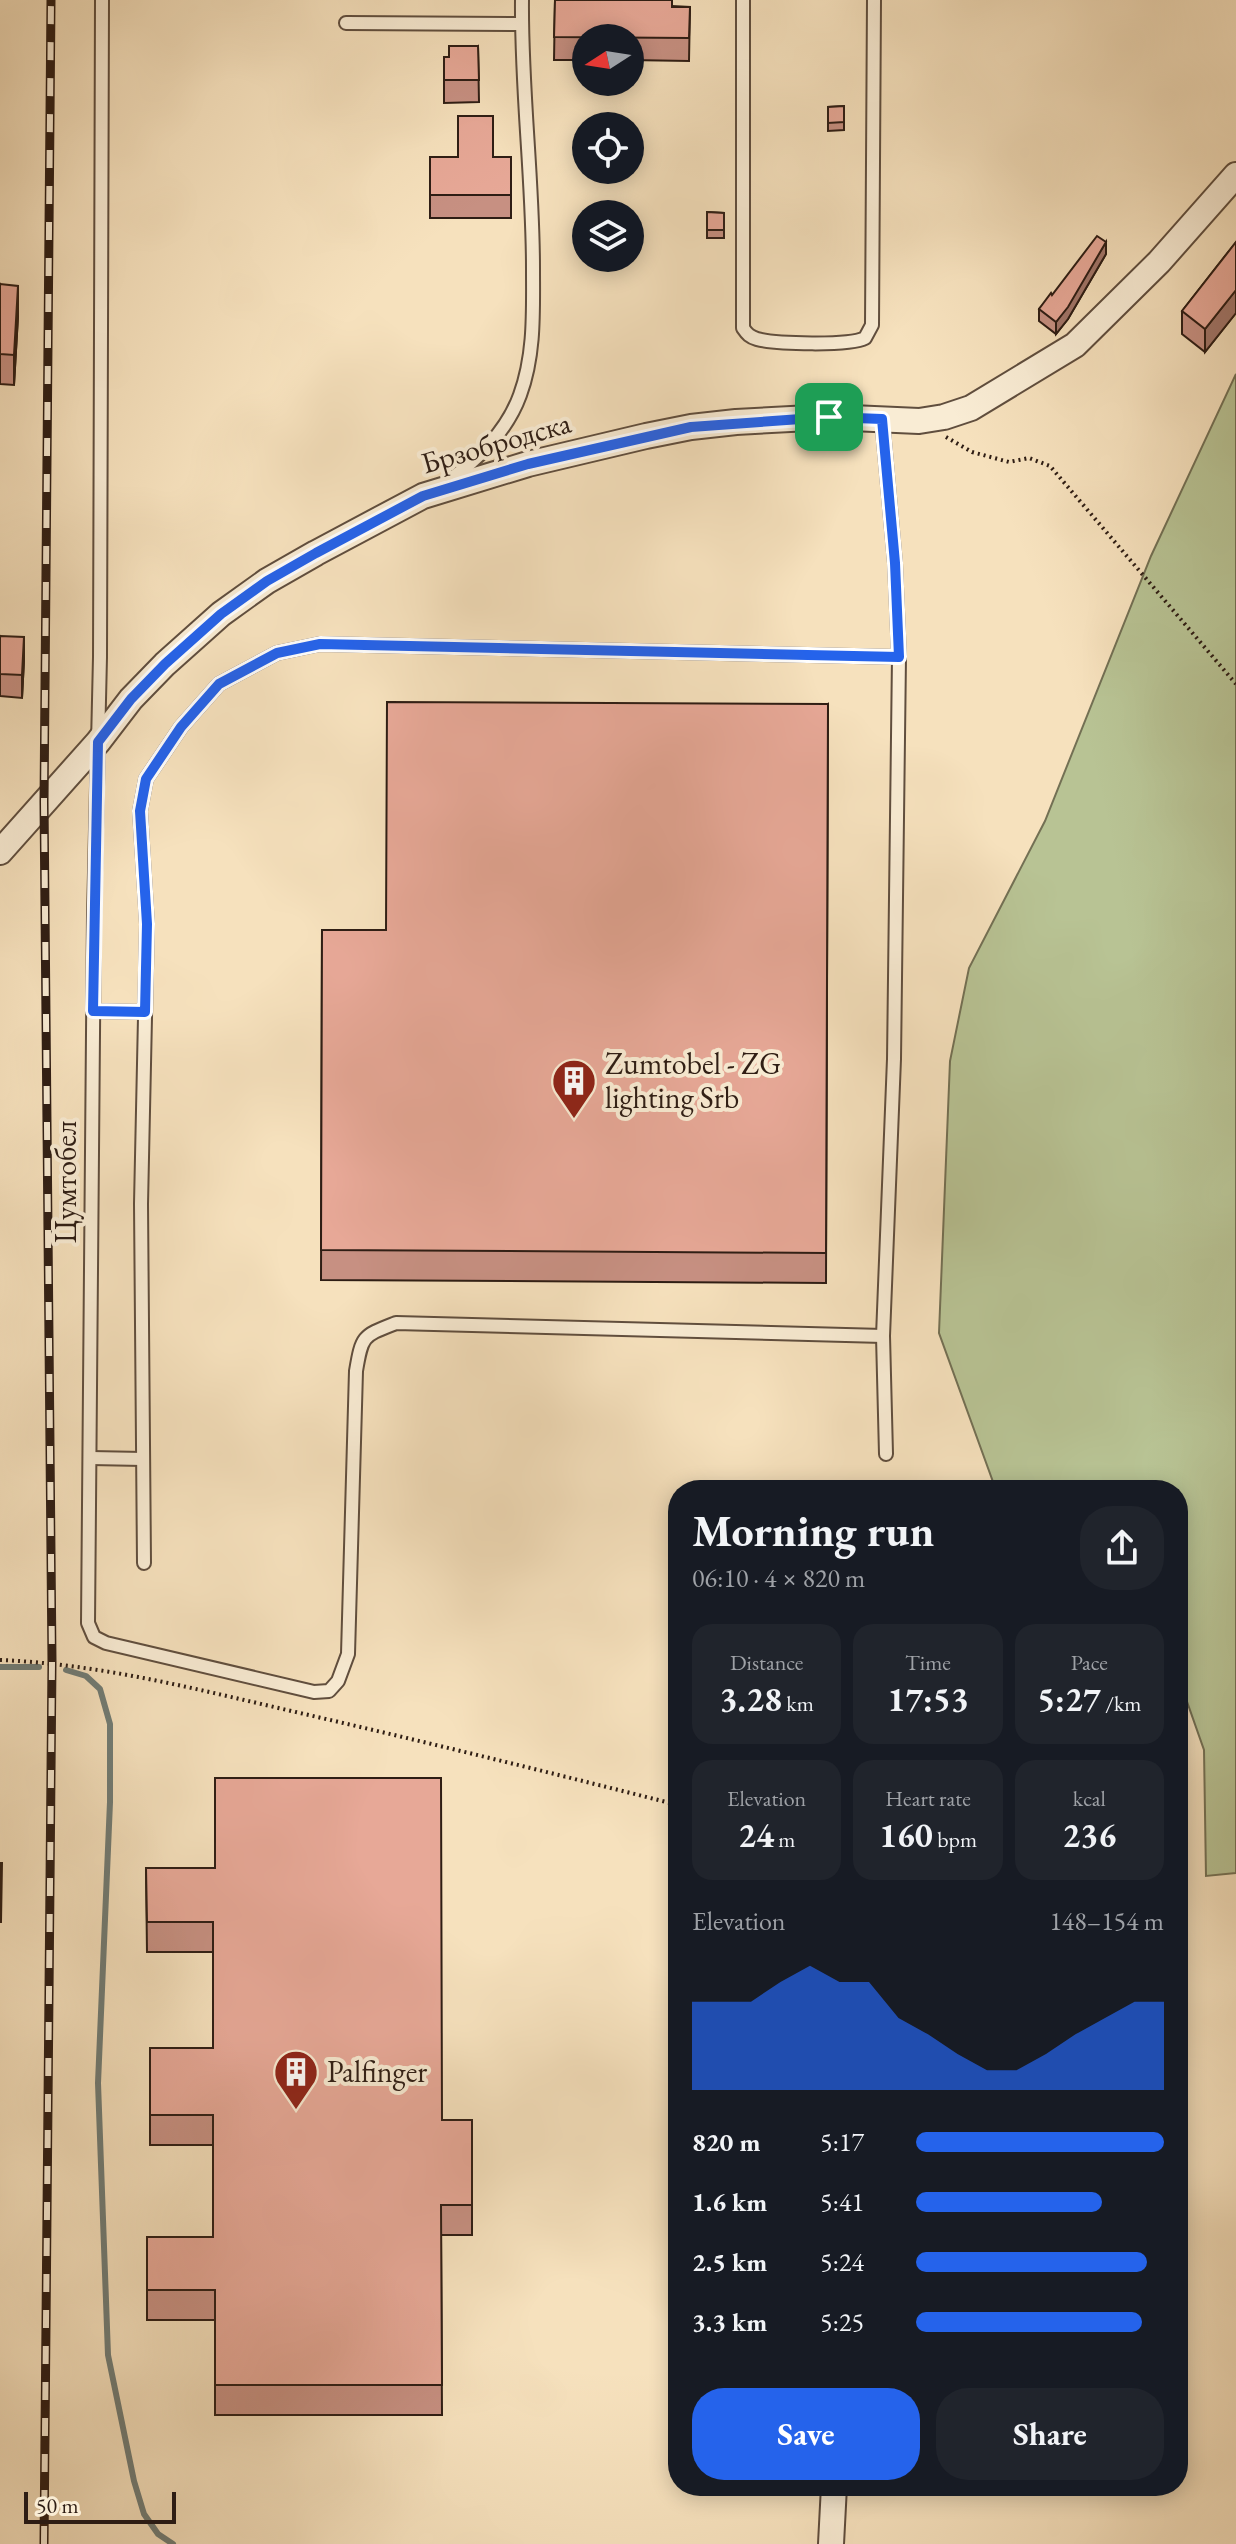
<!DOCTYPE html>
<html lang="en">
<head>
<meta charset="utf-8">
<style>
  body { margin:0; font-family:"EB Garamond",serif; background:#20242c; color:#f1f3f6; height:100vh; display:flex; flex-direction:column; font-size:30px; white-space:nowrap }
  * { box-sizing:border-box; margin:0 }
  p { font-size:26px; color:#9ea1a6 }
  .icon { flex:none; width:44px; height:44px; fill:none; stroke:currentColor; stroke-width:2; stroke-linecap:round; stroke-linejoin:round }
  .map { position:relative; flex:1; overflow:hidden }
  .details { position:absolute; left:668px; top:1480px; width:520px; height:1016px; display:flex; flex-direction:column; background:#171b24; border-radius:32px; box-shadow:0 4px 20px #0003 }
  .details>* { flex:none }
  .needle { width:52px; rotate:258deg }
  .tools { position:absolute; left:572px; top:24px; display:grid; gap:16px }
  .tools a { display:grid; place-items:center; width:72px; height:72px; border-radius:50%; background:#171b24; box-shadow:0 4px 20px #0003; font-size:40px }
  .scale { position:absolute; left:24px; bottom:20px; width:152px; box-sizing:border-box; padding-left:8px; border:4px solid #2e1d14; border-top:0; font-size:22px; line-height:28px; white-space:nowrap; color:#2e1d14; -webkit-text-stroke:6px #f9ecd4; paint-order:stroke }
  .pin { position:absolute; display:grid; place-items:center; width:68px; height:68px; color:#fff; margin:-34px; border-radius:16px; box-shadow:0 4px 12px #0006 }
  .round { display:grid; place-items:center; flex:none; width:84px; height:84px; border-radius:32px; background:#20242c }
  .summary { display:flex; align-items:center; justify-content:space-between; height:136px; padding:0 24px }
  h1 { font-size:44px; font-weight:700; line-height:60px }
  .figures { display:grid; grid-template-columns:repeat(3,1fr); gap:12px; height:136px; padding:8px 24px }
  .figures div { display:grid; align-content:center; border-radius:20px; background:#20242c; text-align:center }
  .figures b { font-size:34px; font-weight:700 }
  .figures small { font-size:22px; font-weight:400 }
  .figures p { font-size:22px }
  .chart { height:224px; padding:16px 24px }
  .chart p { display:flex; justify-content:space-between }
  .chart svg { width:100%; height:144px; margin-top:8px; fill:#2563eb; opacity:.7 }
  .cta { display:flex; gap:16px; margin-top:auto; padding:16px 24px }
  .cta a { flex:1; height:92px; border-radius:32px; background:#2563eb; color:#fff; font-size:32px; font-weight:700; line-height:92px; text-align:center }
  .cta a+a { background:#20242c; color:#f1f3f6 }
  ul { padding:0 24px; list-style:none; font-size:26px }
  li { display:grid; grid-template-columns:128px 96px 1fr; align-items:center; height:60px }
  li i { height:20px; border-radius:10px; background:#2563eb }
  .map>svg:first-child { display:block }
  .green { fill:#b8c394; stroke:#737054; stroke-width:2 }
  .lines { fill:none; stroke-linecap:round; stroke-linejoin:round }
  .stream { stroke:#717c75; stroke-width:6 }
  .service-casing { stroke:#604e3e; stroke-width:16 }
  .minor-casing { stroke:#604e3e; stroke-width:28 }
  .path { stroke:#2e1d14; stroke-width:4; stroke-dasharray:2 4; stroke-linecap:butt }
  .service { stroke:#f9ecd4; stroke-width:12 }
  .minor { stroke:#f9ecd4; stroke-width:24 }
  .rail-casing { stroke:#2e1d14; stroke-width:9 }
  .rail { stroke:#f9ecd4; stroke-width:6; stroke-dasharray:18; stroke-linecap:butt }
  .wall { fill:#c79082; stroke:#2e1d14; stroke-width:2 }
  .shaded-wall { fill:#a2766a; stroke:#2e1d14; stroke-width:2 }
  .building { fill:#e7a897; stroke:#2e1d14; stroke-width:2 }
  .route-casing { stroke:#fff; stroke-width:16 }
  .route { stroke:#2563eb; stroke-width:10 }
  .labels { text-anchor:middle; stroke-width:8; stroke-linejoin:round; paint-order:stroke }
  .street-label { font-size:30px; fill:#2e1d14; stroke:#f9ecd4 }
  .poi-label { font-size:30px; fill:#2e1d14; stroke:#f9ecd4; text-anchor:start }
</style>
</head>
<body>
<div class="map">
<svg width="1236" height="2544" viewBox="0 0 1236 2544">
  <rect width="100%" height="100%" fill="#f6e1bd"/>
  <filter id="stains"><feTurbulence type="fractalNoise" baseFrequency=".0025" numOctaves="4"/><feColorMatrix values="0 0 0 0 .2 0 0 0 0 .09 0 0 0 0 .02 0 0 0 .5 -.17"/></filter>
  <radialGradient id="worn" r=".72"><stop offset=".6" stop-color="#630" stop-opacity="0"/><stop offset="1" stop-color="#630" stop-opacity=".3"/></radialGradient>
  <polygon class="green" points="1236,374 1236,1873 1206,1876 1204,1750 1178,1676 1178,1490 996,1490 939,1333 950,1061 969,968 1045,821 1151,556"/>
  <g class="lines">
    <g class="stream">
      <polyline points="0,1667 39,1667"/>
      <polyline points="66,1670 86,1676 100,1689 110,1724 110,1802 98,2083 108,2355 134,2481 144,2514 158,2534 173,2544"/>
    </g>
    <g class="service-casing">
      <g id="service">
        <path d="M102 0 100 657 94 916 88 1623 94 1637 106 1643 314 1692 329 1691 338 1681 348 1654 356 1371C362 1335 363 1336 396 1323L883 1336"/>
        <path d="M743 0V328C747 334 750 337 757 339 775 344 850 346 865 338L872 325 874 0"/>
        <polyline points="346,23 521,24"/>
        <polyline points="882,419 895,563 899,657 894,1059 883,1336 886,1454"/>
        <path d="M446 482C477 461 507 431 520 395 535 354 533 311 533 268 533 179 521 89 522 0"/>
        <polyline points="93,1011 145,1012"/>
        <polyline points="91,1458 143,1459"/>
        <polyline points="144,1563 141,1204 147,924 140,811 146,779 181,727 219,684 277,653 320,644 899,657"/>
      </g>
    </g>
    <g class="minor-casing">
      <g id="minor">
        <polyline points="0,852 98,742 131,699 165,664 221,614 267,581 316,553 423,496 528,464 646,436 691,427 736,422 829,417 919,421 944,417 971,408 1075,345 1159,262 1236,175"/>
        <polyline points="831,2544 834,2486"/>
      </g>
    </g>
    <g class="path">
      <polyline points="946,437 972,452 1009,462 1029,458 1050,466 1236,684"/>
      <path d="M0 1660C98 1664 192 1688 287 1710 418 1740 548 1772 678 1805"/>
    </g>
    <use href="#service" class="service"/>
    <use href="#minor" class="minor"/>
    <g class="rail-casing">
      <polyline id="rail" points="44,2544 52,1662 44,802 51,0"/>
    </g>
    <use href="#rail" class="rail"/>
  </g>
  <g class="wall">
    <polygon points="555,0 690,7 689,61 630,60 630,38 586,38 586,60 554,60"/>
    <polygon points="478,46 479,102 444,103 444,57 449,57"/>
    <polygon points="844,106 844,130 828,131 828,107"/>
    <rect x="430" y="157" width="81" height="61"/>
    <polygon points="707,212 724,213 724,238 707,238"/>
    <polygon points="1236,242 1236,313 1205,352 1182,334 1182,311"/>
    <polygon points="1106,254 1068,319 1056,334 1039,321 1039,309 1052,295"/>
    <polygon points="0,284 18,316 14,385 0,384"/>
    <polygon points="0,636 24,660 22,698 0,696"/>
    <polygon points="828,704 826,1283 321,1280 322,930 386,930"/>
    <polygon points="146,1868 215,1868 442,2120 472,2120 472,2235 441,2235 442,2415 215,2415 215,2320 147,2320 147,2237 213,2237 213,2145 150,2145 150,2048 213,2048 213,1952 147,1952"/>
  </g>
  <g class="shaded-wall">
    <polygon points="1106,242 1106,254 1068,319 1056,334 1056,322"/>
    <polygon points="18,286 18,316 14,385 14,355"/>
    <polygon points="1236,290 1236,313 1205,352 1205,329"/>
    <polygon points="24,637 24,660 22,698 22,675"/>
  </g>
  <g class="building">
    <polygon points="555,0 672,0 672,7 690,7 689,38 554,37"/>
    <polygon points="449,46 478,46 479,80 444,80 444,57 449,57"/>
    <polygon points="844,106 844,122 828,123 828,107"/>
    <polygon points="458,116 493,116 493,157 511,157 511,195 430,195 430,157 458,157"/>
    <polygon points="707,212 724,213 724,230 707,230"/>
    <polygon points="1097,236 1106,242 1068,307 1056,322 1039,309 1051,293 1052,295"/>
    <polygon points="1236,242 1236,290 1205,329 1182,311"/>
    <polygon points="0,284 18,286 14,355 0,354"/>
    <polygon points="0,636 24,637 22,675 0,674"/>
    <polygon points="387,702 828,704 826,1253 321,1250 322,930 386,930"/>
    <polygon points="215,1778 441,1778 442,2120 472,2120 472,2205 441,2205 442,2385 215,2385 215,2290 147,2290 147,2237 213,2237 213,2115 150,2115 150,2048 213,2048 213,1922 147,1922 146,1868 215,1868"/>
    <polygon points="0,1863 2,1863 1,1922 0,1922"/>
  </g>
  <g class="lines">
    <g class="route-casing">
      <polygon id="route" points="829,417 882,419 895,563 899,657 320,644 277,653 219,684 181,727 146,779 140,811 147,924 145,1012 93,1011 98,742 131,699 165,664 221,614 267,581 316,553 423,496 528,464 691,427"/>
    </g>
    <use href="#route" class="route"/>
  </g>
  <defs>
    <g id="building-pin" transform="scale(2.3)"><path d="M0 17L-7.5 6A9.5 9.5 0 1 1 7.5 6Z" fill="#8f2418" stroke="#f9ecd4"/><path d="M-4-6H4V6H1V3H-1V6H-4ZM-2.5-4.3h1.7v1.8h-1.7ZM.8-4.3h1.7v1.8H.8ZM-2.5-1h1.7V.8h-1.7ZM.8-1h1.7V.8H.8Z" fill="#fff"/></g>
  </defs>
  <g fill-rule="evenodd">
    <use href="#building-pin" x="574" y="1081"/>
    <use href="#building-pin" x="296" y="2072"/>
  </g>
  <g class="labels">
    <g class="street-label">
      <text transform="translate(496 443) rotate(-16)" y="10">Брзобродска</text>
      <text transform="translate(66 1182) rotate(-90)" y="10">Цумтобел</text>
    </g>
    <g class="poi-label">
      <text x="605" y="1074">Zumtobel - ZG<tspan x="605" dy="34">lighting Srb</tspan></text>
      <text x="327" y="2082">Palfinger</text>
    </g>
  </g>
  <rect width="100%" height="100%" filter="url(#stains)"/>
  <rect width="100%" height="100%" fill="url(#worn)"/>
</svg>
<div class="tools">
<a><svg class="needle" viewBox="-14 -14 28 28"><path d="M0-13l5 13h-10z" fill="#e53935"/><path d="M0 13l5-13h-10z" fill="#9ea1a6"/></svg></a>
<a><svg class="icon" aria-label="locate" viewBox="0 0 24 24"><circle cx="12" cy="12" r="6"/><path d="M12 2v4M12 18v4M2 12h4M18 12h4"/></svg></a>
<a><svg class="icon" aria-label="layers" viewBox="0 0 24 24"><path d="M12 4l9 5-9 5-9-5zM3 14l9 5 9-5"/></svg></a>
</div>
<div class="scale">50 m</div>
<div class="pin" style="left:829px;top:417px;background:#1e9e55"><svg class="icon" aria-label="arrive" viewBox="0 0 24 24"><path d="M6 21V4h12l-3 4 3 4H6"/></svg></div>
<section class="details">
<div class="summary"><div><h1>Morning run</h1><p>06:10 · 4 × 820 m</p></div><a class="round"><svg class="icon" aria-label="share" viewBox="0 0 24 24"><path d="M12 15V3M7 8l5-5 5 5M5 13v7h14v-7"/></svg></a></div>
<div class="figures">
<div><p>Distance</p><b>3.28<small> km</small></b></div>
<div><p>Time</p><b>17:53</b></div>
<div><p>Pace</p><b>5:27<small> /km</small></b></div>
</div>
<div class="figures">
<div><p>Elevation</p><b>24<small> m</small></b></div>
<div><p>Heart rate</p><b>160<small> bpm</small></b></div>
<div><p>kcal</p><b>236</b></div>
</div>
<div class="chart"><p><span>Elevation</span>148–154 m</p>
<svg viewBox="0 0 160 44" preserveAspectRatio="none"><path d="M0 44V17L10 17L20 17L30 11L40 6L50 11L60 11L70 22L80 27L90 33L100 38L110 38L120 33L130 27L140 22L150 17L160 17V44z"/></svg>
</div>
<ul>
<li><b>820 m</b>5:17<i style="width:100%"></i></li>
<li><b>1.6 km</b>5:41<i style="width:75%"></i></li>
<li><b>2.5 km</b>5:24<i style="width:93%"></i></li>
<li><b>3.3 km</b>5:25<i style="width:91%"></i></li>
</ul>
<div class="cta"><a>Save</a><a>Share</a></div>
</section>
</div>
</body>
</html>
